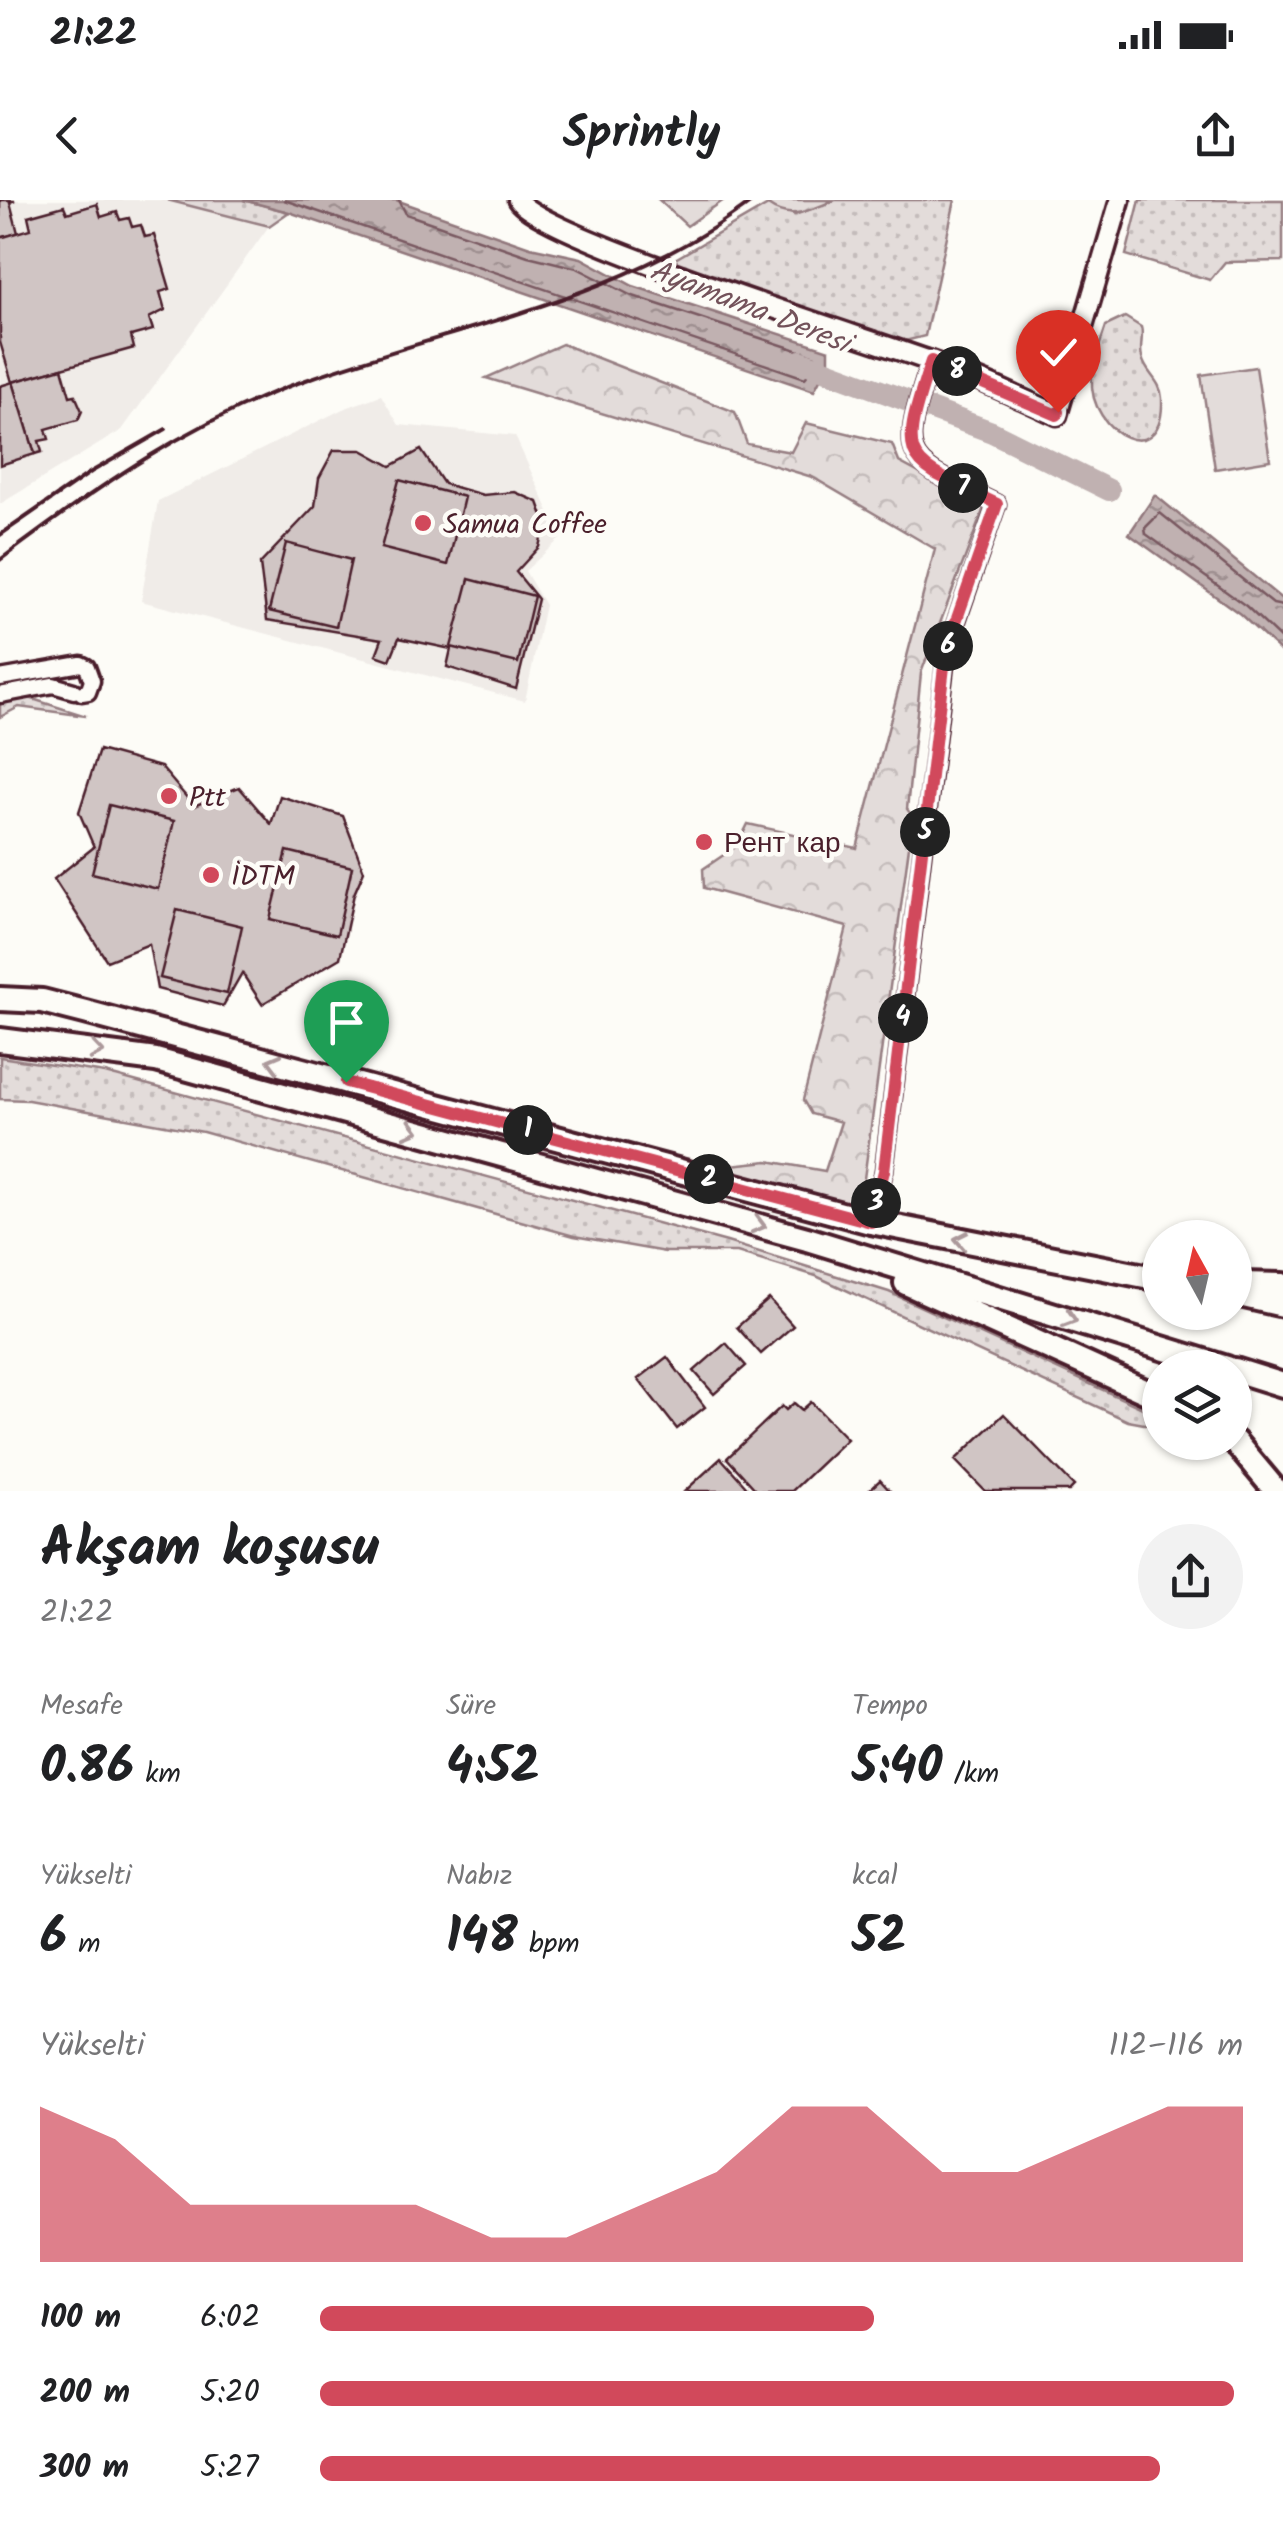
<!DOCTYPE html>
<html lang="tr">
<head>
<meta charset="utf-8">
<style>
  body { margin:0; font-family:Kalam,sans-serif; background:#f2f2f2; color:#202124; height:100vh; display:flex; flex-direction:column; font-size:38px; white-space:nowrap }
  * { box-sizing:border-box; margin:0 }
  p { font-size:32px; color:#757577 }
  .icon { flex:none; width:55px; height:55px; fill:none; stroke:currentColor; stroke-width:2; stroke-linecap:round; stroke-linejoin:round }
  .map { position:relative; height:1291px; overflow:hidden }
  .drawer { display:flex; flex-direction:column; background:#fff; flex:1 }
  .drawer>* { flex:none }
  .needle { width:65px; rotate:352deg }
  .tools { position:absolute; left:1142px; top:1020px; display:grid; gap:20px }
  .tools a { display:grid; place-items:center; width:110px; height:110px; border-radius:50%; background:#fff; box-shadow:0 2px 8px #0004; font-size:50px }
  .pin { position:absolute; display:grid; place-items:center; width:85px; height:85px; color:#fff; margin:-102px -42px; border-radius:50% 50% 50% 0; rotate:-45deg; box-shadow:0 0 10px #0007 }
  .pin .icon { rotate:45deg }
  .km { position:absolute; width:50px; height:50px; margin:-25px; border-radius:50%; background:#222; color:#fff; font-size:28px; line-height:50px; text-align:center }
  .round { display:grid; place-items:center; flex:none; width:105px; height:105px; border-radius:52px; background:#f2f2f2 }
  .headline { display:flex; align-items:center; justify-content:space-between; height:170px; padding:0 40px }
  h1 { font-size:55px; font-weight:700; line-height:75px }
  .stats { display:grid; grid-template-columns:repeat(3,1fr); gap:15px; height:170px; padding:10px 40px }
  .stats div { display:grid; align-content:center }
  .stats b { font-size:50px; font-weight:700 }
  .stats small { font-size:28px; font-weight:400 }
  .stats p { font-size:28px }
  .chart { height:280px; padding:20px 40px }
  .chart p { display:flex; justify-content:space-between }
  .chart svg { width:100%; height:180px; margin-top:10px; fill:#d1495b; opacity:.7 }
  ul { padding:0 40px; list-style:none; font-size:32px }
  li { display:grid; grid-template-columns:160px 120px 1fr; align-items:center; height:75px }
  li i { height:25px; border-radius:12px; background:#d1495b }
  .status { display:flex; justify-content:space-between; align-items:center; height:70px; padding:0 50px; background:#fff; direction:ltr }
  .status svg { height:28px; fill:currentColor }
  header { display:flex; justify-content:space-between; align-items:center; height:130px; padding:0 40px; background:#fff; font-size:45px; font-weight:700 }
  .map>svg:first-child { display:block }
  .built { fill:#f0ece8 }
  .grass { fill:url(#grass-dots); stroke:#967e82; stroke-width:2.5 }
  .forest { fill:url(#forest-crowns); stroke:#967e82; stroke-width:2.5 }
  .garden { fill:#e3dcda; stroke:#967e82; stroke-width:2.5 }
  .water { fill:url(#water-ripples); stroke:#91777b; stroke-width:2.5 }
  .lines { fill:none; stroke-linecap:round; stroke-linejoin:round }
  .shore { stroke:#795961; stroke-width:2.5 }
  .river { stroke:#c0b1b1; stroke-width:22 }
  .building { fill:#d0c5c4; stroke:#4a1f2b; stroke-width:2.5 }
  .minor-casing { stroke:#4a1f2b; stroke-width:21 }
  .tertiary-casing { stroke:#4a1f2b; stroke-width:25 }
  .primary-casing { stroke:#4a1f2b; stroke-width:30 }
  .minor { stroke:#fdfcf7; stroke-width:14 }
  .tertiary { stroke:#fdfcf7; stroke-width:18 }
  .primary { stroke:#fdfcf7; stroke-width:22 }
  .rail { stroke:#4a1f2b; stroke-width:4 }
  .oneway { stroke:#ac999b }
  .route-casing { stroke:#fff; stroke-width:20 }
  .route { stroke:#d1495b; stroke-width:12 }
  .poi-dot { fill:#d1495b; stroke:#fdfcf7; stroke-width:4 }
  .labels { text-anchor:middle; stroke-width:9; stroke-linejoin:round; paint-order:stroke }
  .poi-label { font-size:28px; fill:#4a1f2b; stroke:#fdfcf7; text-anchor:start }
  .water-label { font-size:30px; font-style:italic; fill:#73525a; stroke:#fdfcf7 }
</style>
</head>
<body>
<div class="status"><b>21:22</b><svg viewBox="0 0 49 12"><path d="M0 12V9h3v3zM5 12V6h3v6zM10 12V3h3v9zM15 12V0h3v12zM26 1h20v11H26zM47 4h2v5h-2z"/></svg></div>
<header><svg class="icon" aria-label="back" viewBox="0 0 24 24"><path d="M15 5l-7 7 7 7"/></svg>Sprintly<svg class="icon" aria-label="share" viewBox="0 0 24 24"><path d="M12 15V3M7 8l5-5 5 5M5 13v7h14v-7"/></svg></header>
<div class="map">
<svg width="1283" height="1291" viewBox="0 0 1283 1291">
  <defs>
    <pattern id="grass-dots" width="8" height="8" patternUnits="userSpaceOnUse" patternTransform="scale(2.5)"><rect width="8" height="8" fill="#e3dcda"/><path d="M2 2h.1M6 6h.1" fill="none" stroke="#c4bcbb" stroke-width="1.8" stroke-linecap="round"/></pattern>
    <pattern id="forest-crowns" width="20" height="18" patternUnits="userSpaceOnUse" patternTransform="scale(2.5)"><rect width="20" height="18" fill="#e3dcda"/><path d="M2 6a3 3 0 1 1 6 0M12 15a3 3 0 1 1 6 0" fill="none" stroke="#c4bcbb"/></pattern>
    <pattern id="water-ripples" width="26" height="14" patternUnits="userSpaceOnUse" patternTransform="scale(2.5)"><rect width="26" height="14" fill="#c0b1b1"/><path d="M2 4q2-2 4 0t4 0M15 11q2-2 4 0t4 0" fill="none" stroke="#9e8f90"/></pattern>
  </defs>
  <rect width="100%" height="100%" fill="#fdfcf7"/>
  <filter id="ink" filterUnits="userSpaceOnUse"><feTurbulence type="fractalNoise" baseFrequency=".01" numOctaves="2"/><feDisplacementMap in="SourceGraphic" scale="20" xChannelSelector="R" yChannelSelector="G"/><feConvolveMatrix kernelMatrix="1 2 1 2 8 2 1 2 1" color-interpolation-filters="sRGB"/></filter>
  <g filter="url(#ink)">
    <g class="built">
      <polygon points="0,0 167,0 269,26 122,230 0,304"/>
      <polygon points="381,195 399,225 515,236 561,338 525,371 545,405 525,501 141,401 158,301 343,209"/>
    </g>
    <g class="grass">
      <polygon points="167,0 243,0 289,12 269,26"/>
      <polygon points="835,0 955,0 925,136 901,142 670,62 768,5 795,15"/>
      <polygon points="1140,0 1283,0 1283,61 1225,62 1210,80 1126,55"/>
      <path d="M1125 117 1141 127C1144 137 1139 147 1142 157 1145 173 1161 180 1162 198 1165 273 1088 234 1092 178 1093 161 1101 142 1106 126Z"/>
      <polygon points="23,496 86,516 19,507 0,517 0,500"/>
      <polygon points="0,857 105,873 727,1042 889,1092 1160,1216 1160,1227 1128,1221 816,1076 737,1052 665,1052 574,1036 203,932 28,900 0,899"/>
    </g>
    <g class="forest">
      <polygon points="659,0 724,0 687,26"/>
      <path d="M773 0H835C811 9 791 22 768 5Z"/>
      <polygon points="562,144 735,212 747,244 791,252 806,223 892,244 899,262 984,308 921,473 907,609 913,617 860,1008 728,970 731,965 768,961 825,971 841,922 811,914 803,900 847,727 704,688 703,669 737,646 748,624 857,648 935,349 812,277 486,178"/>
    </g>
    <polygon class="garden" points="1256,167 1270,260 1215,269 1201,175"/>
    <g class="water">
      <polygon points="243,0 396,0 530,47 581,58 633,86 829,150 829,162 814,191 289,12"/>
      <polygon points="1155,295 1283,400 1283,454 1240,414 1129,334"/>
    </g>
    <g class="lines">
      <g class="shore">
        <polyline points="284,0 805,178 818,162 815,156 630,95 577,68 528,56 406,14 399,0"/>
        <polyline points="1283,406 1273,404 1160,313 1145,328 1146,334 1246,406 1283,441"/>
      </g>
      <polyline class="river" points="800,161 992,232 1109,290"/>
    </g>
    <g class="building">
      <polygon points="0,0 15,0 10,2 18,33 0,38"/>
      <polygon points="97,4 101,17 117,12 120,20 129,18 132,27 141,25 145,37 154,35 170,89 160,92 165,110 149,118 153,130 131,136 134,148 12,182 0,142 0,38 31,29 28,16 64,6 67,13"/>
      <polygon points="62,168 70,196 75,195 82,211 78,220 46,229 49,239 39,241 42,252 35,254 13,182"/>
      <polygon points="13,182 35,254 0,265 0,186"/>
      <polygon points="334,250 362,250 391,266 421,250 444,284 483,295 515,292 538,302 545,321 539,347 516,372 538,399 516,489 447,467 451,449 399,438 390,460 376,455 382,439 267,420 260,364 315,306 319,278"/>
      <polygon points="399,280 464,297 448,365 381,348"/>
      <polygon points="286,343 351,360 336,427 269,411"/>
      <polygon points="469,379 534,396 518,463 451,447"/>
      <polygon points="99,550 161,567 194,606 239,587 271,624 280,596 343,616 364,671 354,694 340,758 262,804 242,773 223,806 157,789 149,744 107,761 54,679 94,647 79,612"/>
      <polygon points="109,605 174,621 158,689 92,673"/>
      <polygon points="287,651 352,667 337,735 270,719"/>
      <polygon points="177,710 242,726 227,794 160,778"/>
      <polygon points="769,1099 793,1126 761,1154 737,1127"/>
      <polygon points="726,1143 746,1166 714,1194 694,1171"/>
      <polygon points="667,1157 705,1207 677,1229 638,1179"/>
      <polygon points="811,1202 847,1239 792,1291 757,1291 727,1258 782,1206 786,1210 794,1203 802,1210"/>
      <polygon points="1004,1214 1074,1286 1069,1291 985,1291 955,1260"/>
      <polygon points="721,1258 746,1286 740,1291 685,1291"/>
      <polygon points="880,1280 890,1291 868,1291"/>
    </g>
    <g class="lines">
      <g class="minor-casing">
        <g id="minor">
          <polyline points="0,478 81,464 87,467 92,481 88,492 82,493"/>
          <polyline points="0,495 53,485 74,491"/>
          <path d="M871 1022 884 971 947 449 997 304C902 258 897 265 931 161"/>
        </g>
      </g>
      <g class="tertiary-casing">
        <path id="tertiary" d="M518 0C540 36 870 139 930 161 974 176 1016 196 1057 215L1120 0"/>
      </g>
      <g class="primary-casing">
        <g id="primary">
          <polyline points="0,799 42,801 85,812 871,1022 1160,1079"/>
          <polyline points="0,840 156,860 807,1039 1227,1168"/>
          <polyline points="906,1083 1160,1198"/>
          <polyline points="1242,1084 1283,1085"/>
          <polyline points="1235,1094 1283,1105"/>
          <polyline points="1235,1170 1283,1185"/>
          <polyline points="1235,1242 1276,1291"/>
        </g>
      </g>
      <use href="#minor" class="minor"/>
      <use href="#tertiary" class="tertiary"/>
      <use href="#primary" class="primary"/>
      <g class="rail">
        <polyline points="0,335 91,272 166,229"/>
        <path d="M0 360C95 288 193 220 306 180 459 125 621 101 754 0"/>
      </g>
    </g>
    <defs><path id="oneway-chevron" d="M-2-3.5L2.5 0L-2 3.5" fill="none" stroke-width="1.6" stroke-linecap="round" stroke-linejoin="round" transform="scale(2.5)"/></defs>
    <g class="oneway">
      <use href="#oneway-chevron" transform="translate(97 851) rotate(9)"/>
      <use href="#oneway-chevron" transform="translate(274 862) rotate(-165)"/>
      <use href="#oneway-chevron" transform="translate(412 930) rotate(15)"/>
      <use href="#oneway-chevron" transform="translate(759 1025) rotate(15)"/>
      <use href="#oneway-chevron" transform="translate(961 1040) rotate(-169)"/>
      <use href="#oneway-chevron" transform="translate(1070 1119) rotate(17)"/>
    </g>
  </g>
  <g class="lines" filter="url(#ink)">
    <g class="route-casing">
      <path id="route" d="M346 882 871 1022 884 971 946 450 997 304C901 258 897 265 931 161L1057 215 1058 212"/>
    </g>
    <use href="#route" class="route"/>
  </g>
  <g class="poi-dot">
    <circle cx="423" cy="323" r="10"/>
    <circle cx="169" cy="596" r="10"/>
    <circle cx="704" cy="642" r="10"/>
    <circle cx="211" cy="675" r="10"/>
  </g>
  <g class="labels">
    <g class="poi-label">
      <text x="443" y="333">Samua Coffee</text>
      <text x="189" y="606">Ptt</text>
      <text x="724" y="652">Рент кар</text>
      <text x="231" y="685">İDTM</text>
    </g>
    <g class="water-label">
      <text transform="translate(750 106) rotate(21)" y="10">Ayamama Deresi</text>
    </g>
  </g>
</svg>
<div class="tools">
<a><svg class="needle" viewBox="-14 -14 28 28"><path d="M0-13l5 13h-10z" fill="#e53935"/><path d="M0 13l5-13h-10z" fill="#757577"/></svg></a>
<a><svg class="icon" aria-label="layers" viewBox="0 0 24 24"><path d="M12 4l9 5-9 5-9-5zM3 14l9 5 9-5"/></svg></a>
</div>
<div class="pin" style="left:346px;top:882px;background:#1e9e55"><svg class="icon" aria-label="arrive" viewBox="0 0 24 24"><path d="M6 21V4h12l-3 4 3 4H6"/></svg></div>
<div class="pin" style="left:1058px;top:212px;background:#d93025"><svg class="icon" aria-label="check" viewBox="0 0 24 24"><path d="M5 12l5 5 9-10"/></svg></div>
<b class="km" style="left:528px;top:930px">1</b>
<b class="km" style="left:709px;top:979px">2</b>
<b class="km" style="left:876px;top:1003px">3</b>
<b class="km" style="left:903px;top:818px">4</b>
<b class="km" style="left:925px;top:632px">5</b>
<b class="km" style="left:948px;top:446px">6</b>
<b class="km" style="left:963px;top:288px">7</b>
<b class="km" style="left:957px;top:171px">8</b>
</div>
<section class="drawer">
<div class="headline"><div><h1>Akşam koşusu</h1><p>21:22</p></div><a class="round"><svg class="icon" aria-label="share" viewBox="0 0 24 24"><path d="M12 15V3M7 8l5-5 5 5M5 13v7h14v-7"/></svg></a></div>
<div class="stats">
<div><p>Mesafe</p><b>0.86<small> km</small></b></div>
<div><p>Süre</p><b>4:52</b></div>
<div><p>Tempo</p><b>5:40<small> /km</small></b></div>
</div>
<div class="stats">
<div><p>Yükselti</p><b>6<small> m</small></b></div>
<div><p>Nabız</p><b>148<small> bpm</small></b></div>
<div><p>kcal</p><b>52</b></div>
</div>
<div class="chart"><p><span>Yükselti</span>112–116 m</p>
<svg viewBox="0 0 160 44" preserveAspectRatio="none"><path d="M0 44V6L10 14L20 30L30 30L40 30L50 30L60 38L70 38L80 30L90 22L100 6L110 6L120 22L130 22L140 14L150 6L160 6V44z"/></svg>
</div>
<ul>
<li><b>100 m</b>6:02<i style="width:60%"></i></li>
<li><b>200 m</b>5:20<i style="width:99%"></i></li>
<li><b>300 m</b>5:27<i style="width:91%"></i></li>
</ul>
</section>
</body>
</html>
